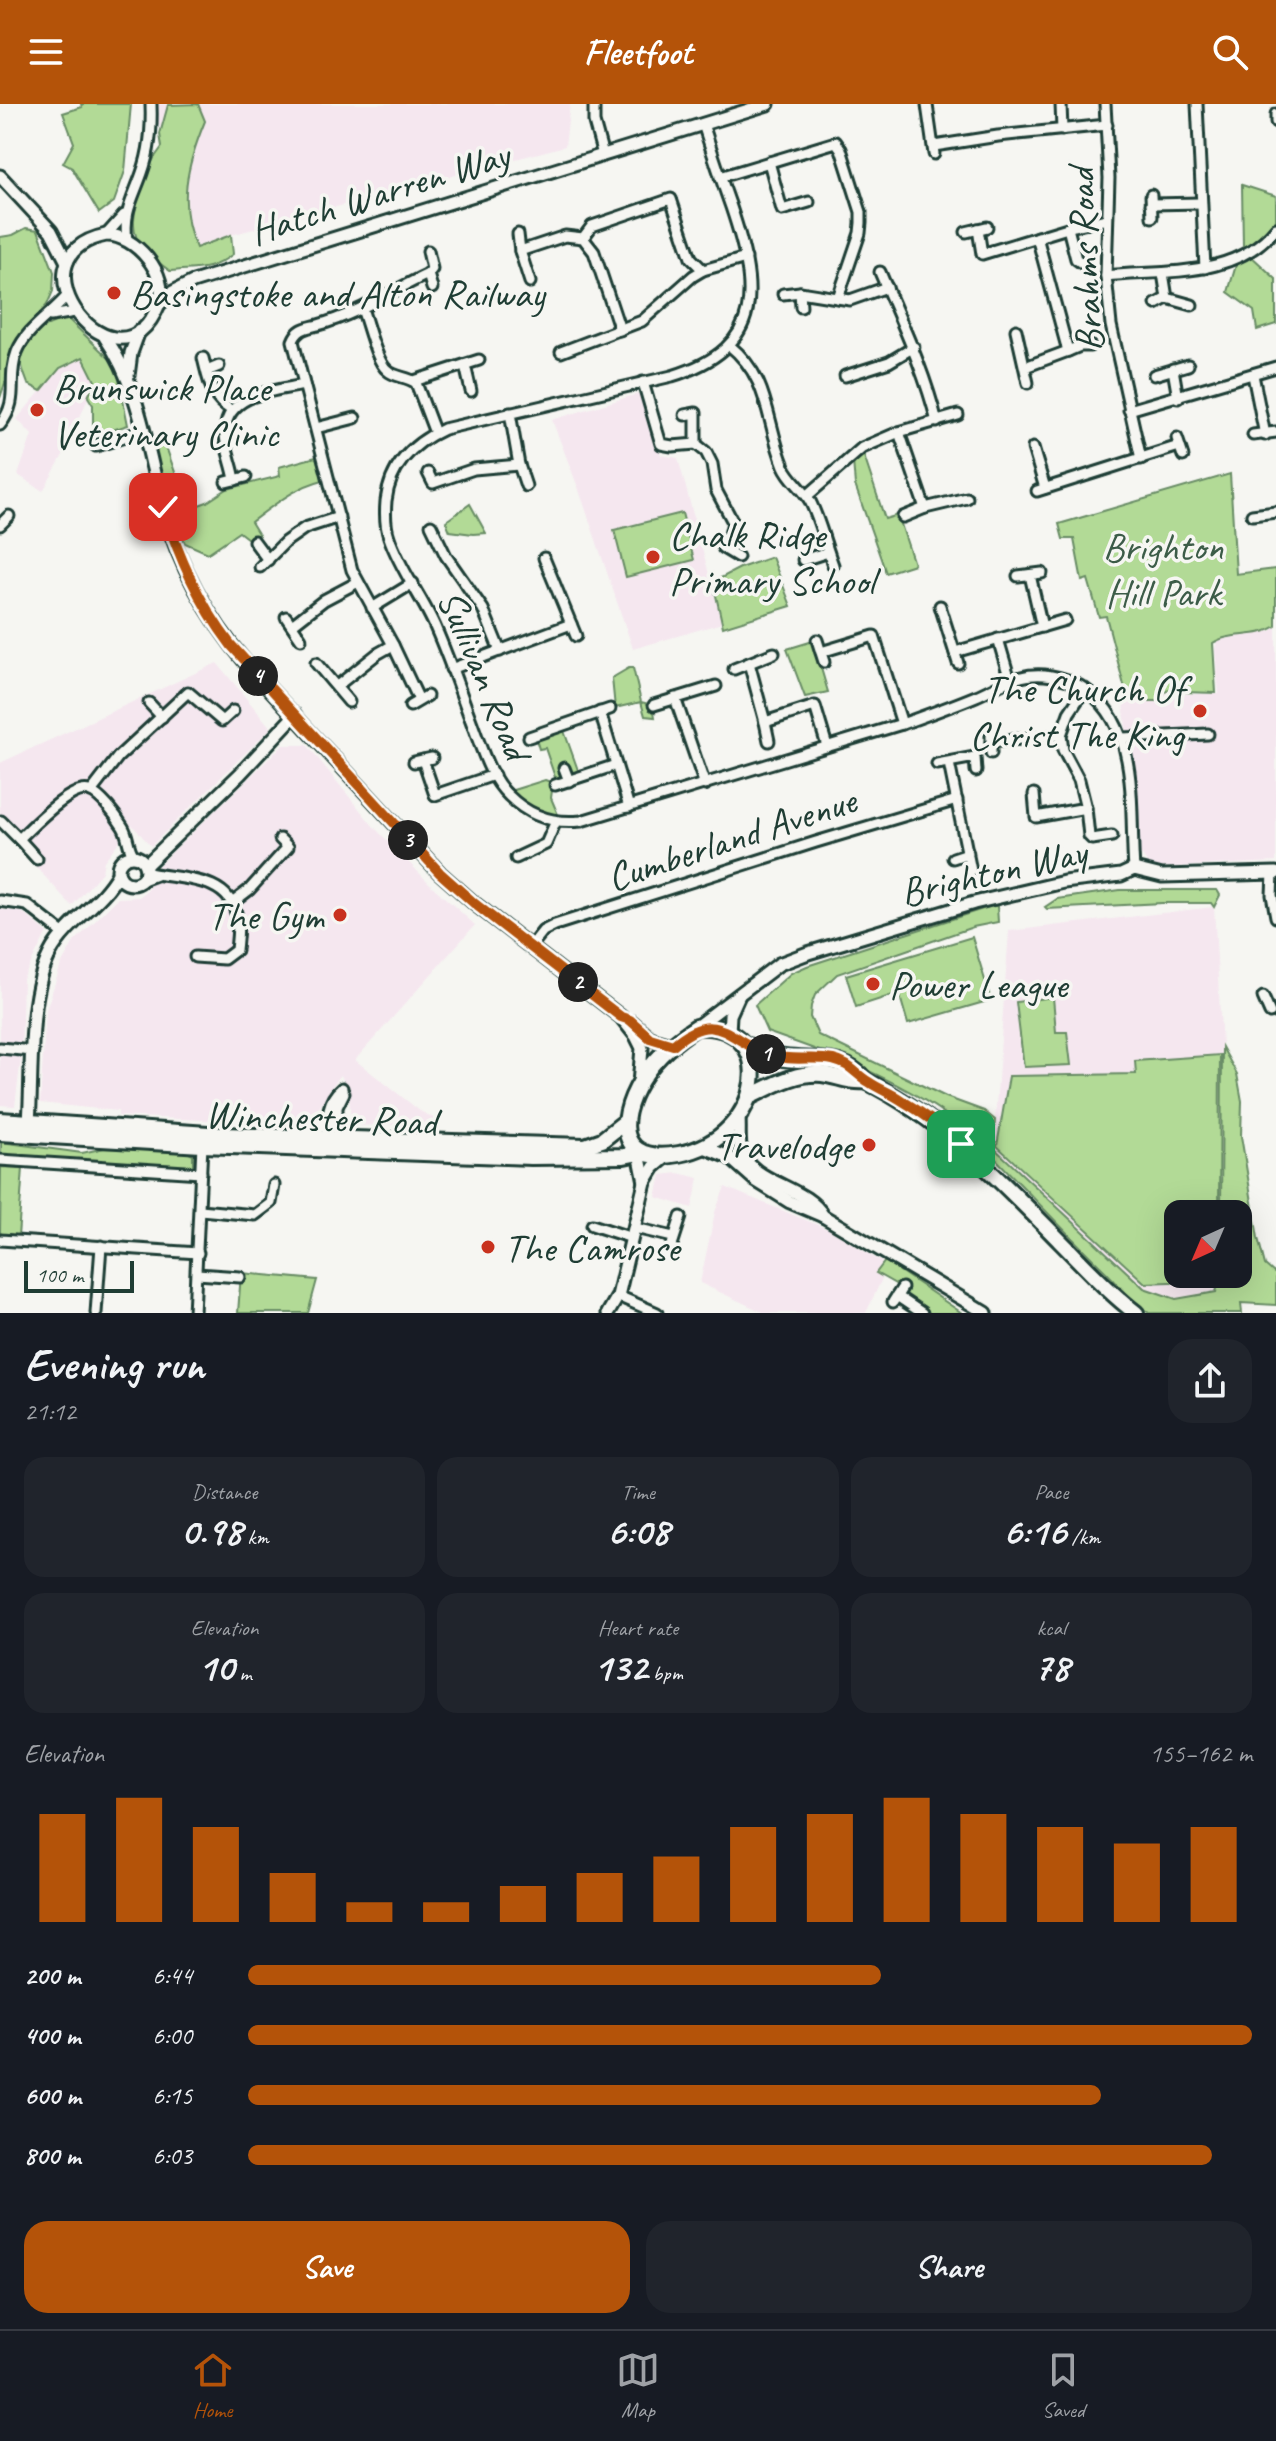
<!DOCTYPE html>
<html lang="en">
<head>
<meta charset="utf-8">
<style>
  body { margin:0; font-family:Caveat,sans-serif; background:#20242c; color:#f1f3f6; height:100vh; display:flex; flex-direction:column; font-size:30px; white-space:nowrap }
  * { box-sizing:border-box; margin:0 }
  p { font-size:26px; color:#9ea1a6 }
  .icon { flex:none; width:44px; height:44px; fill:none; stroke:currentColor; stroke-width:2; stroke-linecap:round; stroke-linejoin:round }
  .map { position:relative; height:1209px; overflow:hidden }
  .sheet { display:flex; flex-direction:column; background:#171b24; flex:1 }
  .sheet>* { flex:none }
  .needle { width:52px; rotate:224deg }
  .buttons { position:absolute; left:1164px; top:1096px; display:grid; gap:16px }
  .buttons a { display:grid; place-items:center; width:88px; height:88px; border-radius:16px; background:#171b24; box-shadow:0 8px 32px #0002; font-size:40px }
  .scale { position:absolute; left:24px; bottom:20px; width:110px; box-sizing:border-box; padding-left:8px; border:4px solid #1f3d34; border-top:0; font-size:22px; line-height:28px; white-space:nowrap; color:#1f3d34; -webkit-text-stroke:6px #f6f6f2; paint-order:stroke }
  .pin { position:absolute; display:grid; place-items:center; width:68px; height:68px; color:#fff; margin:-34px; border-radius:16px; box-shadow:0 4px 12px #0006 }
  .km { position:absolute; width:40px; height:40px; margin:-20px; border-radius:50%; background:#222; color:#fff; font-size:22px; line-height:40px; text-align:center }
  .round { display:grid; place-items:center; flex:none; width:84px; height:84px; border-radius:24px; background:#20242c }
  .summary { display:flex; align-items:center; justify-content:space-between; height:136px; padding:0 24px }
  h1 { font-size:44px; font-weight:700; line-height:60px }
  .stats { display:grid; grid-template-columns:repeat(3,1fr); gap:12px; height:136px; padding:8px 24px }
  .stats div { display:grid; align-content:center; border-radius:20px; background:#20242c; text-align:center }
  .stats b { font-size:40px; font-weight:700 }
  .stats small { font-size:22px; font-weight:400 }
  .stats p { font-size:22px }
  .chart { height:224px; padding:16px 24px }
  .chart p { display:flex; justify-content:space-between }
  .chart svg { width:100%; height:144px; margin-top:8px; stroke:#b45309; stroke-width:6 }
  .cta { display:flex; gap:16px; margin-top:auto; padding:16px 24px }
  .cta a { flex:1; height:92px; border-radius:24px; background:#b45309; color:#fff; font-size:32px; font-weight:700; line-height:92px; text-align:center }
  .cta a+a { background:#20242c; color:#f1f3f6 }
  ul { padding:0 24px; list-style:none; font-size:26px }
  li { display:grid; grid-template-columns:128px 96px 1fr; align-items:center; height:60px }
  li i { height:20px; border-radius:10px; background:#b45309 }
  header { display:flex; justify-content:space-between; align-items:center; height:104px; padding:0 24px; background:#b45309; color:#fff; font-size:36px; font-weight:700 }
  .tabs { display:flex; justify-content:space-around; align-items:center; height:112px; border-top:2px solid #363941; background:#171b24; font-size:22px; color:#9ea1a6 }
  .tabs a { display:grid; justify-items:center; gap:4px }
  .tabs .selected { color:#b45309 }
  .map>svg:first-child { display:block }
  .built { fill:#f5e7ef }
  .green { fill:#b2da96; stroke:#688c65; stroke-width:2 }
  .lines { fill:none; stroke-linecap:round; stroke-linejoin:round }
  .minor-casing { stroke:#1f3d34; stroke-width:15 }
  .tertiary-casing { stroke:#1f3d34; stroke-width:17 }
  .primary-casing { stroke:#1f3d34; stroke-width:20 }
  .minor { stroke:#f6f6f2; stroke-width:9 }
  .tertiary { stroke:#f6f6f2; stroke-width:11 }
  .primary { stroke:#f6f6f2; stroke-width:14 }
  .route-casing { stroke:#fff; stroke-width:16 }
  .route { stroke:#b45309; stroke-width:10 }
  .poi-dot { fill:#c8321e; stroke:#f6f6f2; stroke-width:3 }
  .labels { text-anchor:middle; stroke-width:7; stroke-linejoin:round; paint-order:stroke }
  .street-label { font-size:40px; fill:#1f3d34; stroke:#f6f6f2 }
  .poi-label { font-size:40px; fill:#1f3d34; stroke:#f6f6f2; text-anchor:start }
  .park-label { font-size:40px; fill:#3c5c48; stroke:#f6f6f2 }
</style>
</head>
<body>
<header><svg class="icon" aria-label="menu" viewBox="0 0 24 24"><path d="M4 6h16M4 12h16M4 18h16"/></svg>Fleetfoot<svg class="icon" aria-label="search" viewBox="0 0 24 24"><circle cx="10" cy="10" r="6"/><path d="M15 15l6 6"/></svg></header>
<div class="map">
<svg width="1276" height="1209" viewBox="0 0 1276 1209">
  <rect width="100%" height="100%" fill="#f6f6f2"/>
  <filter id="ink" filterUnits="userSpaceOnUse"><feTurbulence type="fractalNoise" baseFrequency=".0125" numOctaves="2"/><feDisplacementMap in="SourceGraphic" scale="16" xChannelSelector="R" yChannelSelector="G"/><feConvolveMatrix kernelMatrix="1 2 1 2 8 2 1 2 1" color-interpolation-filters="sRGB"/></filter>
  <g filter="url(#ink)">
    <g class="built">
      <polygon points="153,0 570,0 565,42 231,131 196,144 186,118"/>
      <polygon points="83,253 95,277 93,282 68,342 43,387 18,371 32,331 17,315 61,263"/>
      <polygon points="641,289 661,351 678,354 722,519 633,545 579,386 552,316"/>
      <polygon points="1276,523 1276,758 1151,764 1140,749 1129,652 1130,641 1126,624 1123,598 1161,598 1169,584 1175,584 1183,590 1219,590 1215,546 1217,536 1271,527"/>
      <polygon points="217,559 271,624 151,742 132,721 104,757 102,768 72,802 0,724 0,659"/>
      <polygon points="283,641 307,641 374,723 432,782 475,821 355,956 420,1007 443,1019 351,1022 349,989 341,971 332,982 313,1015 266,1019 118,1012 118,1007 40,999 46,906 61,861 74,838 118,794 139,793 148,786 154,766"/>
      <polygon points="1214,803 1222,943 1221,1110 1178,1110 1178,1170 1221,1170 1221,1176 1216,1188 1176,1195 1144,1184 993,1043 1009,827"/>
      <polygon points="0,805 22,808 47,828 23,875 21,954 15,1002 0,1001"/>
      <polygon points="678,1069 699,1074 692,1104 656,1093 661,1071"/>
      <polygon points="725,1083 830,1126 888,1162 866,1209 765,1209 700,1179 715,1108"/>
    </g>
    <g class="green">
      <polygon points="81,0 131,0 125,67 114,98 99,109 72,64 63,59 74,39 63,9 82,3"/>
      <path d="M198 0 205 17C187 61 177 99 196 144L231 131 233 150C210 168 197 164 170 167 134 141 127 131 140 88 146 69 150 58 162 43L160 30 168 1Z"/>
      <polygon points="1242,81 1276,92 1276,119 1263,133 1243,143"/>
      <polygon points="26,124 38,126 54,168 53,187 47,201 21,231 0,294 0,133 13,131"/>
      <polygon points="1249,150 1276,175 1276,220 1257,226 1254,207 1228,188 1237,158"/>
      <path d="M67 214 116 261 128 321 106 328 93 320V301L88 293 95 277 83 253 60 264 41 287 28 280C25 272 21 263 21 255 20 232 49 219 67 214Z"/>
      <path d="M148 330 165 340 188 405 207 398 227 385 280 372 279 363 316 353 323 376C295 383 274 401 251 418L259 431 252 438 239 428 208 449 185 439 172 415Z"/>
      <polygon points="863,349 885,415 898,411 914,460 886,469 855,381 853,357"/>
      <path d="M1230 370 1236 470 1276 465V522C1258 535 1231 527 1213 539L1216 589 1182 588 1173 583 1164 589 1161 597H1128L1106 512 1099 513 1088 475 1082 477 1074 435H1063L1059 420Z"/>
      <polygon points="470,400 486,429 473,430 450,427 446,417"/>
      <polygon points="682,409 694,456 626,473 614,426"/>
      <polygon points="772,453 791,502 723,523 713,478 740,464"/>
      <polygon points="813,537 828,588 805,593 787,545"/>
      <polygon points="629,564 633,564 641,598 653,601 655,613 645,612 641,598 615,604 612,574"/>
      <polygon points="563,624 579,669 570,672 567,659 561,661 562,671 556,676 545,644 539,645 536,635"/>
      <polygon points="545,676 553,679 551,694 559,713 533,706 510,687"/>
      <polygon points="1120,786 1217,786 1220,791 1214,803 1211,799 1162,799 1047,805 1045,803 1057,795"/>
      <path d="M992 802H997L998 818 973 823 837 870 815 891 811 902 810 913 818 931 946 993 984 1007 995 1016 993 1043 1144 1184 1176 1195 1216 1188 1221 1170H1238V1110H1221L1222 943 1237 970 1242 997 1241 1032 1258 1134 1265 1161 1274 1169 1276 1167V1201L1241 1199 1242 1209H1149C1133 1198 1119 1181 1105 1167 1063 1126 1023 1082 981 1040 922 982 843 955 767 928L755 901 791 869 807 862Z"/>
      <polygon points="972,833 991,896 908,920 899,889 856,903 846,871"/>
      <polygon points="1053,893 1056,928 1067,928 1071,961 1024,963 1016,898"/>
      <polygon points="1220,951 1219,1110 1178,1110 1178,1170 1219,1170 1219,1176 1145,1179 997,1042 1009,972 1136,970 1135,957"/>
      <polygon points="1,1038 82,1049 105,1044 183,1046 193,1051 193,1065 1,1051"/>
      <polygon points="1,1063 23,1064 18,1133 2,1132 0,1128"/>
      <polygon points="885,1157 962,1209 926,1209 907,1194 904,1185 876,1169"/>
      <polygon points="241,1169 317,1176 308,1209 238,1209"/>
    </g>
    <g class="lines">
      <g class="minor-casing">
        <g id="minor">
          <polyline points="594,0 594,18 603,51"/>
          <polyline points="1061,0 1062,26"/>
          <polyline points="1105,0 1109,74 1106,172 1111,221 1141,355"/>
          <polyline points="1197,0 1205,164"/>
          <polyline points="927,1 934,50"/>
          <polyline points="1276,10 1276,18"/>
          <path d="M703 20C712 48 721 75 731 103 757 181 768 243 672 272L444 325C413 339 390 362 386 397 385 409 385 422 389 433 400 466 423 494 436 525 450 557 461 590 473 622 482 646 490 674 509 692 529 712 553 720 581 717L902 620C927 611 952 602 976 592 991 586 1006 576 1021 573 1040 568 1063 572 1080 582 1142 618 1129 703 1134 765"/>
          <polyline points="934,42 998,32 1107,21"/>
          <polyline points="769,58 782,106 809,98"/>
          <polyline points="720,73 836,38 841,45 861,108 861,119 860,129 838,194"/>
          <polyline points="1151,91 1152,113"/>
          <polyline points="1151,100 1201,99"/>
          <polyline points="1068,124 1076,155 1083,160"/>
          <polyline points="978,125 982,150 1074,122 1107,115"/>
          <polyline points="966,128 987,123"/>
          <polyline points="518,130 520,147"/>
          <polyline points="106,131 124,111"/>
          <polyline points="583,134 592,122 671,95 691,154 703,166"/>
          <path d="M127 137C123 108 133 95 142 69 150 47 152 24 151 0"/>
          <path d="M880 168C901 218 924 265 937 318"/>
          <polyline points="1163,169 1167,194"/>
          <polyline points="428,170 432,165 428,147"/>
          <path d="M1106 172C1163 166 1235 175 1276 124"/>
          <polyline points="530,178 520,147 565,132 583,134 594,148 620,226"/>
          <polyline points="800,188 801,203"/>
          <polyline points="783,190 800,188 850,196 887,183"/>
          <polyline points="1156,200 1167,194 1192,201"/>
          <path d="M362 205C368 220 376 257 387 266 395 274 407 272 416 279L435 329"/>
          <polyline points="51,212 75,208"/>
          <polyline points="1016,226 1028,279"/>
          <path d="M729 241C771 275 765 316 784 362 790 376 803 384 810 397 820 417 825 440 833 461"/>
          <polyline points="1068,247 1080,242 1090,242"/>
          <polyline points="561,248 642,217 693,172 703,166 746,154"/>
          <path d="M203 254C209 277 210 293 231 306"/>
          <polyline points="465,261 471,287"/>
          <polyline points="1025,263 1068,247 1037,133"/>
          <polyline points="1173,265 1178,294"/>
          <polyline points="207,267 219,262"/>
          <polyline points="1154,271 1188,261"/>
          <polyline points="1253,271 1265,331"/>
          <polyline points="845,272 889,258 914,243"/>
          <polyline points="414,277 479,256"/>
          <polyline points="643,278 661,340 672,342 696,340 706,348 712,360 716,386 733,418 730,431 723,444 738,453"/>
          <polyline points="1129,306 1276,263"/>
          <polyline points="685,311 696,309 696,340"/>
          <path d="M0 321C21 294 6 277 17 248 27 224 51 211 68 191"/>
          <polyline points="316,324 355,314"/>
          <polyline points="899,328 925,404 967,394"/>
          <polyline points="1253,331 1276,328"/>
          <polyline points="1177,334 1183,352"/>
          <polyline points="96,342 143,327"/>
          <polyline points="1033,344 1045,384"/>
          <polyline points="519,361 526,382"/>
          <polyline points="428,369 433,379 474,365 519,361 510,309"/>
          <path d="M235 376C233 361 224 342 225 327 227 289 274 287 304 281"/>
          <polyline points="226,378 246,373"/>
          <polyline points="1037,387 1179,342"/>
          <polyline points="807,392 862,344 899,328 958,311"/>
          <polyline points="1252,411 1276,408"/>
          <polyline points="903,413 925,404"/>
          <polyline points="0,421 9,412"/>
          <polyline points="431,421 446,452 483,505 500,547"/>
          <polyline points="254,437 268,456"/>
          <polyline points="544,454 576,532"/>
          <polyline points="803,456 828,448"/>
          <polyline points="260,463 285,438 305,424 339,413"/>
          <polyline points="1030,471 1042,523"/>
          <polyline points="1018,472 1042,469"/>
          <polyline points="940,502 958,559"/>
          <polyline points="372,504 413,479"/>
          <polyline points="286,513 301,535"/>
          <polyline points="292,521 324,496 358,478"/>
          <polyline points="998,535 1010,576"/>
          <polyline points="817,536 824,558"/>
          <polyline points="821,548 874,532 902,620"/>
          <polyline points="955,548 1065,516"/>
          <polyline points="316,559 349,598"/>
          <polyline points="749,559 765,618 815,602 827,642"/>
          <polyline points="451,565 571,520"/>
          <polyline points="734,565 774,549"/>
          <polyline points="337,582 377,550 393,541"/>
          <polyline points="675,594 705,681"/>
          <path d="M419 596 393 541 352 466 293 237C298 224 307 224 318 221 358 210 391 187 428 170L432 184"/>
          <polyline points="149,599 162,613"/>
          <polyline points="654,601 716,582"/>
          <polyline points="410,602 427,592"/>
          <polyline points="600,608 629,703"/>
          <polyline points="765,618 769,637"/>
          <polyline points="991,627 991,649"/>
          <polyline points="529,633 610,605"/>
          <polyline points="1123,634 1208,630"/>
          <polyline points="991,638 1061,631"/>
          <polyline points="423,656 435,691 494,671"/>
          <polyline points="414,658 432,654"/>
          <polyline points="949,659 971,767"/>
          <polyline points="937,660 975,653 976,667"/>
          <polyline points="564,664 569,677"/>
          <polyline points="555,681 616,661"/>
          <polyline points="91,688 118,653 188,588 222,617 233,607"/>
          <polyline points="1034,690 1036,713 1086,704 1079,676 1063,646 1061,631 1069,609 1085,585"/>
          <polyline points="1086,704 1089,732 1092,735 1112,732"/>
          <path d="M1 717 19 735C32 723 71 681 89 687 101 691 117 713 123 723 129 733 127 743 134 752"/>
          <polyline points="19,735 37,755"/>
          <polyline points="516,754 546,740 556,717"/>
          <polyline points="953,754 968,749"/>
          <path d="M145 768C177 776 229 770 237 813 239 823 237 835 236 846L224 855 195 853"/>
          <polyline points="1273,769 1272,791 1276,813"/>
          <polyline points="140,777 156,771"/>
          <polyline points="0,797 27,801 64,830"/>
          <polyline points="232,799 249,786 288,743 280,735"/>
          <polyline points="531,842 543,827 555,821 816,738 957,696"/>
          <polyline points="1263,893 1270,909"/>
          <polyline points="0,944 33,947"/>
          <polyline points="337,1039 337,1003 344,989"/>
          <path d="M328 1040C328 1018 324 999 342 984"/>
          <polyline points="0,1056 201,1069"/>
          <polyline points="200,1106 255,1111 271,1099 274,1081"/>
          <polyline points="592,1121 632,1134"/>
          <polyline points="635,1124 673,1133"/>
          <polyline points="0,1136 198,1149"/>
          <polyline points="671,1144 681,1113"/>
          <polyline points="197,1170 240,1173"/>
          <polyline points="618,1192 657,1209"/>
          <polyline points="897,1192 922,1209"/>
          <polyline points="893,1198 902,1184"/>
          <polyline points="96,1209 101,1142"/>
          <polyline points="194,1209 202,1041"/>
        </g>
      </g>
      <g class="tertiary-casing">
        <g id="tertiary">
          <polyline points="0,72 51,127 67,158"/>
          <path d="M106 131C135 130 170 171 159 200 119 300 3 152 106 131Z"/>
          <polyline points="158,201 173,188 193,178 768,0"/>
          <path d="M105 233C139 282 147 345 162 402 179 461 206 512 246 559L440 769 475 800 621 913 636 932 642 944 639 980"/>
          <polyline points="128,272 131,249 139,227"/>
          <circle cx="132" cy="766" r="14"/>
          <polyline points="145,762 240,670 295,611"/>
          <polyline points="632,918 650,934 673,941"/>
          <polyline points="696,923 779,860 808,849 974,799 1064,778 1121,771 1134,765 1162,772 1276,769"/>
          <polyline points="729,928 730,911 739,891"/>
          <path d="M739 1015C740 1025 738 1037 741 1046 750 1079 807 1082 823 1112"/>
          <path d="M29 1018C33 966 26 879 57 838 75 813 103 797 118 770"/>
          <polyline points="704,1043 729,1053 755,1076 790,1098 823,1112 986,1209"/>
          <polyline points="639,1049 645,1078"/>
          <polyline points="608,1209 618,1192 645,1078 654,1063 667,1052"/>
        </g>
      </g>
      <g class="primary-casing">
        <g id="primary">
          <path d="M696 923C782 917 765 1035 679 1050 612 1062 618 1009 646 969 659 950 678 935 696 923Z"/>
          <path d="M742 939C755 946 769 952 784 954 814 958 844 950 866 977 943 1015 1000 1076 1060 1137 1084 1161 1108 1188 1136 1209"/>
          <path d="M751 992C774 981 796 968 822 970 838 972 850 979 866 977"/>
          <polyline points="0,1016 223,1031 585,1042 602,1036 626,1017"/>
          <polyline points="295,1024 328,1019"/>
          <polyline points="0,1029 202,1041 531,1053 624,1052 639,1049"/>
        </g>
      </g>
      <use href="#minor" class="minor"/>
      <use href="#tertiary" class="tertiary"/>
      <use href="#primary" class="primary"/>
    </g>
  </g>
  <g class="lines" filter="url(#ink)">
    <g class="route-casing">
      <path id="route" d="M163 403C179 454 199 499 231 541L440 769 475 800 621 913 630 916 650 934 673 941C719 902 728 938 771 951 791 958 812 952 833 956 851 960 855 970 869 978 879 985 891 989 901 996 923 1009 942 1023 961 1040"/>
    </g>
    <use href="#route" class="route"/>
  </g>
  <g class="poi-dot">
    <circle cx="114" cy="189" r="8"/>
    <circle cx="37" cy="306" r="8"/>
    <circle cx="653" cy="453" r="8"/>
    <circle cx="1200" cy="607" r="8"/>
    <circle cx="340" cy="811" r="8"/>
    <circle cx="873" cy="880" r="8"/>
    <circle cx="869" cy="1041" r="8"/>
    <circle cx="488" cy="1143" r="8"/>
  </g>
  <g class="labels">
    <g class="street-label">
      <text transform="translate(379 88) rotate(-17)" y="14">Hatch Warren Way</text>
      <text transform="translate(1084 156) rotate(-93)" y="14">Brahms Road</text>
      <text transform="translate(485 570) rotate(67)" y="14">Sullivan Road</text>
      <text transform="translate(731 734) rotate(-18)" y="14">Cumberland Avenue</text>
      <text transform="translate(993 767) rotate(-13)" y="14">Brighton Way</text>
      <text transform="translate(321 1013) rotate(2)" y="14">Winchester Road</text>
    </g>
    <g class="poi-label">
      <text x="130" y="203">Basingstoke and Alton Railway</text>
      <text x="53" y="297">Brunswick Place<tspan x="53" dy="46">Veterinary Clinic</tspan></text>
      <text x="669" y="444">Chalk Ridge<tspan x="669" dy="46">Primary School</tspan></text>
      <text x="1184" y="598" text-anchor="end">The Church Of<tspan x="1184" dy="46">Christ The King</tspan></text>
      <text x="324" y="825" text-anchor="end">The Gym</text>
      <text x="889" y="894">Power League</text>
      <text x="853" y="1055" text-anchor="end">Travelodge</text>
      <text x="504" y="1157">The Camrose</text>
    </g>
    <g class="park-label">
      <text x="1163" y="456">Brighton<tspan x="1163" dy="46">Hill Park</tspan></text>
    </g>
  </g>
</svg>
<div class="buttons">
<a><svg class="needle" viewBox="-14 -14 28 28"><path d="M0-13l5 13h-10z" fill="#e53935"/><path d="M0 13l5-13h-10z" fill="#9ea1a6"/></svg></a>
</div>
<div class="scale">100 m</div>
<div class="pin" style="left:961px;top:1040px;background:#1e9e55"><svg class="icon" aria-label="arrive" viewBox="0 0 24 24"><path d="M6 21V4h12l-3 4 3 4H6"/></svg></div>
<div class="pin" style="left:163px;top:403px;background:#d93025"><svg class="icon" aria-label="check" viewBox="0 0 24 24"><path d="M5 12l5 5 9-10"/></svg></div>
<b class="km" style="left:766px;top:950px">1</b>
<b class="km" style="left:578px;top:878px">2</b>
<b class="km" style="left:408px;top:736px">3</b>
<b class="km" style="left:258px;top:572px">4</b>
</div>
<section class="sheet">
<div class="summary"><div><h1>Evening run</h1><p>21:12</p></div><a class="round"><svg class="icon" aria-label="share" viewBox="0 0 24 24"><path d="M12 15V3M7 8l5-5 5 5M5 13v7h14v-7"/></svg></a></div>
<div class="stats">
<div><p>Distance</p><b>0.98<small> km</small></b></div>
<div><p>Time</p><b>6:08</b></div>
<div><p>Pace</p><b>6:16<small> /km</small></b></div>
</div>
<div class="stats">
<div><p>Elevation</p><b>10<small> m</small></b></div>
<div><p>Heart rate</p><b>132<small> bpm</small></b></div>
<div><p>kcal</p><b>78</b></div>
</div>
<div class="chart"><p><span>Elevation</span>155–162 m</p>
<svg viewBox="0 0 160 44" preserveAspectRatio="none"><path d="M5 44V11M15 44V6M25 44V15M35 44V29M45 44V38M55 44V38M65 44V33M75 44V29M85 44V24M95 44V15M105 44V11M115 44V6M125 44V11M135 44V15M145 44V20M155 44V15"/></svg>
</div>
<ul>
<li><b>200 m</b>6:44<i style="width:63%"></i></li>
<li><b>400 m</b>6:00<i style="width:100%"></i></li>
<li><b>600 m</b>6:15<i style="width:85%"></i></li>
<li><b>800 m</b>6:03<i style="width:96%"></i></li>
</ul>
<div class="cta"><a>Save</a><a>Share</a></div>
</section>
<nav class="tabs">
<a class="selected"><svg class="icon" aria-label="home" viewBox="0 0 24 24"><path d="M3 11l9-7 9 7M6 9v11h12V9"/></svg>Home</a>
<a><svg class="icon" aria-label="map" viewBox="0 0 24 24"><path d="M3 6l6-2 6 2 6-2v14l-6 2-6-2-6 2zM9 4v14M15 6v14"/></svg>Map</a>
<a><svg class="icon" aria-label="saved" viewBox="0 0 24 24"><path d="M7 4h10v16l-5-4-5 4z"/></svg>Saved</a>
</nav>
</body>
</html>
